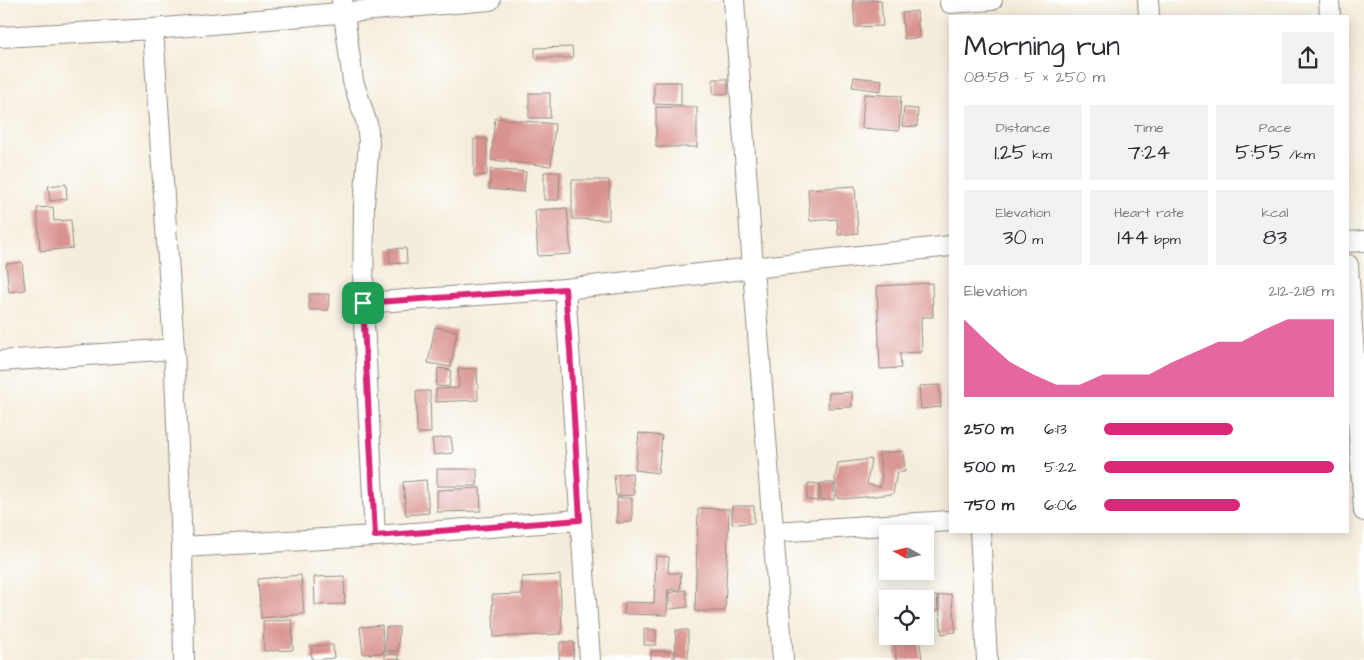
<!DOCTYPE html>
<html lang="en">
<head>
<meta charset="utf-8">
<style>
  body { margin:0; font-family:"Architects Daughter",sans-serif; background:#f2f2f3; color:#2b2b33; height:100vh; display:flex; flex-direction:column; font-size:19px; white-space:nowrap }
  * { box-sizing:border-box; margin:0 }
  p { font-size:16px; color:#7c7c81 }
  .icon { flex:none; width:28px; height:28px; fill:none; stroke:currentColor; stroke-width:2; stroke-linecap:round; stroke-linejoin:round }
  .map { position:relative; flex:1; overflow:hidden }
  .sheet { position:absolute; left:949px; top:15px; width:400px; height:518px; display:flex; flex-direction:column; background:#fff; border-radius:0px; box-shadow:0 2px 12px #0003 }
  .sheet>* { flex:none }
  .needle { width:32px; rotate:278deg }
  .fabs { position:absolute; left:879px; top:525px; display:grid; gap:10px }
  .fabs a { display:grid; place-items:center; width:55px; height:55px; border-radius:0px; background:#fff; box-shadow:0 2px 12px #0003; font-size:25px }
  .pin { position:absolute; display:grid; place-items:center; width:42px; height:42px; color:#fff; margin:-21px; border-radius:10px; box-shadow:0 2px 8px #0006 }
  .round { display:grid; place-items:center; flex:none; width:52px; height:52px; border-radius:0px; background:#f2f2f3 }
  .overview { display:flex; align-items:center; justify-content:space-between; height:85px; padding:0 15px }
  h1 { font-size:28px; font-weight:600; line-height:38px }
  .figures { display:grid; grid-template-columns:repeat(3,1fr); gap:8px; height:85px; padding:5px 15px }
  .figures div { display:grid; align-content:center; border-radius:0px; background:#f2f2f3; text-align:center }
  .figures b { font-size:21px; font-weight:600 }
  .figures small { font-size:14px; font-weight:400 }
  .figures p { font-size:14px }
  .chart { height:140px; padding:10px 15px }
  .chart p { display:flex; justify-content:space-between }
  .chart svg { width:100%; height:90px; margin-top:5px; fill:#db2777; opacity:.7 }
  ul { padding:0 15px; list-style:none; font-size:16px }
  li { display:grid; grid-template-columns:80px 60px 1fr; align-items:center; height:38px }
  li i { height:12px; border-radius:6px; background:#db2777 }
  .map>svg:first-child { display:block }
  .building { fill:#d9938e }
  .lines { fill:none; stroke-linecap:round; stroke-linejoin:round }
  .street-casing { stroke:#908c83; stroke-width:22 }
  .street { stroke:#fff; stroke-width:20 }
  .route-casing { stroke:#fff; stroke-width:10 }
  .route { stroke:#db2777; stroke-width:6 }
</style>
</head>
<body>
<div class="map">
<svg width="1364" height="660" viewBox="0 0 1364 660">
  <rect width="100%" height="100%" fill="#fff"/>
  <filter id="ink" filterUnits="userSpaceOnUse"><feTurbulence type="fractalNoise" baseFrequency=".02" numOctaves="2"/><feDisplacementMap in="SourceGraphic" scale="10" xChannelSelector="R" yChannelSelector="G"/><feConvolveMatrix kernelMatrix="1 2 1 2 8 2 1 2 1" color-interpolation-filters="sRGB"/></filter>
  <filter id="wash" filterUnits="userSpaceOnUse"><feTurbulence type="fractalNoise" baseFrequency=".0096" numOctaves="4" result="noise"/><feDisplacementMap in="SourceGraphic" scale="20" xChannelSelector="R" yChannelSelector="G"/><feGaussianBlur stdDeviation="1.12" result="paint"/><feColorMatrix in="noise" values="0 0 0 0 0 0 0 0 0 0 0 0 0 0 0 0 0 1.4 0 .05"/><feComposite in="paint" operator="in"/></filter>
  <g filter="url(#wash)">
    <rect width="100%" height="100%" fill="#f5eddb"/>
    <g id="blocks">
      <g class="building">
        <polygon points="853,0 881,0 883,26 855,27"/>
        <polygon points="917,11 919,38 904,39 902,13"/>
        <polygon points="572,47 573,58 535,58 535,48"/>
        <polygon points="854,77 882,80 881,91 852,87"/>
        <rect x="713" y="79" width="15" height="15"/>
        <polygon points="654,82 681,82 681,105 654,104"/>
        <rect x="529" y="93" width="21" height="25"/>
        <polygon points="864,94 901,96 899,131 862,128"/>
        <rect x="656" y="107" width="41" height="40"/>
        <polygon points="904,108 918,109 917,127 902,126"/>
        <polygon points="495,118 555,124 551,166 491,160"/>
        <polygon points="474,139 487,139 487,175 474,176"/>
        <polygon points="491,169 526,172 524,192 489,189"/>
        <polygon points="544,172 560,172 559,200 544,200"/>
        <polygon points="572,180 609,180 609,220 572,219"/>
        <polygon points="66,184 67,199 50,201 48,186"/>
        <polygon points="855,186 858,233 838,235 837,219 810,221 808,189"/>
        <polygon points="53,207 54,221 71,220 73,248 40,251 37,208"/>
        <polygon points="567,208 571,254 538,256 535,210"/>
        <polygon points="406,248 407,263 390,264 389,249"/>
        <polygon points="22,262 25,290 9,292 6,264"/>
        <polygon points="932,283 933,317 921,317 922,352 900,353 901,368 880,369 877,286"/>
        <polygon points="309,294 329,294 328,310 309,310"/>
        <polygon points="435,327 457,331 451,367 428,363"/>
        <polygon points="438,368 451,370 449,387 436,386"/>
        <polygon points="477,368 478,400 436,402 436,389 459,388 458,369"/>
        <polygon points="939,385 941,407 921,409 919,386"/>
        <polygon points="416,391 430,391 431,433 417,433"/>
        <polygon points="852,392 852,407 828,408 829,393"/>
        <polygon points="639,433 662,436 658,473 635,470"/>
        <polygon points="451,437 453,453 434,455 432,439"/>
        <polygon points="903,451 905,472 897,472 893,494 844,499 837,498 835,478 838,463 871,459 867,484 880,487 882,478 879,453"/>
        <rect x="437" y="469" width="40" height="17"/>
        <polygon points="632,473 634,495 616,496 614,475"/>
        <polygon points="426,480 429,513 406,515 403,482"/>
        <polygon points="808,483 819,484 818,501 807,500"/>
        <polygon points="820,483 834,483 834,500 821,500"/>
        <polygon points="480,488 481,511 437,512 437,490"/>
        <polygon points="617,498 632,498 632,522 617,523"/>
        <polygon points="732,506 754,506 754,523 732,524"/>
        <polygon points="698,508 729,509 725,611 695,611"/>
        <polygon points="656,556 669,557 668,573 681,573 680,590 668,590 667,615 624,614 625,602 654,603"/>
        <polygon points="301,575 304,614 261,618 258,579"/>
        <polygon points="560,575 562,634 494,637 492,595 522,594 522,577"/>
        <polygon points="344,576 345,604 315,605 314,577"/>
        <polygon points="686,590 688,607 671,609 668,593"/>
        <polygon points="951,594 956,632 942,634 938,596"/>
        <polygon points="937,596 938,611 925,611 925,599 918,599 918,597"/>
        <polygon points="883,600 888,600 888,622 884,622"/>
        <polygon points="292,620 293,650 264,651 263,621"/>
        <polygon points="382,625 384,653 363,654 360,627"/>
        <polygon points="386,627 399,627 398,651 385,651"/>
        <polygon points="644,629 656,630 656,645 644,645"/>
        <polygon points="676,630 688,630 688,660 675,660"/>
        <polygon points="895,636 919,636 922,660 896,660"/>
        <polygon points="560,642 574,642 573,660 559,660"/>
        <polygon points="333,645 334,658 312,660 311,646"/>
        <rect x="651" y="651" width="22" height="9"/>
        <polygon points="385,654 399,655 399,660 385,660"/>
      </g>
    </g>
  </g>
  <g filter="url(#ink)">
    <use href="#blocks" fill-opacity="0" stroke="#908c83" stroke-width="1"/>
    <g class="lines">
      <g class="street-casing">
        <g id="street">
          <polyline points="342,0 353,81 367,124 369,142 364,205 363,303 375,536"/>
          <polyline points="734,0 753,269 783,660"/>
          <polyline points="1148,0 1149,16"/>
          <polyline points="1329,0 1330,16"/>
          <polyline points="950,3 992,0"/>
          <polyline points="153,29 490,0"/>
          <polyline points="0,37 153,29 174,349 182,547 184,660"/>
          <polyline points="1348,242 1364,241"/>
          <polyline points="1348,265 1364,511"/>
          <polyline points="363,303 565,289"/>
          <polyline points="0,361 174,349"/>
          <polyline points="980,531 987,660"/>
          <polyline points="773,532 950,521"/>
          <polyline points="182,547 375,536 580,520"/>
          <polyline points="590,660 565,289 950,246"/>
        </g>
      </g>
      <use href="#street" class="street"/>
    </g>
  </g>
  <g class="lines" filter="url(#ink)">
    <g class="route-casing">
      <polygon id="route" points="565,289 570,350 580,520 375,536 363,303"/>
    </g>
    <use href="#route" class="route"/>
  </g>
</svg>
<div class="fabs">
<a><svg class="needle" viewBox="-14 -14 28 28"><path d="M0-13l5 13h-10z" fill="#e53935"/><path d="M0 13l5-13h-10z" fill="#7c7c81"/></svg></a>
<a><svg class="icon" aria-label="locate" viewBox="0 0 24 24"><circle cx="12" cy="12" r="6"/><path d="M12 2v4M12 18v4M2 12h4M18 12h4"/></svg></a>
</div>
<div class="pin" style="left:363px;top:303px;background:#1e9e55"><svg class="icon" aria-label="arrive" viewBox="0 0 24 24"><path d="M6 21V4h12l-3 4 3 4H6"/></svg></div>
<section class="sheet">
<div class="overview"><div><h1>Morning run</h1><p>08:58 · 5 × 250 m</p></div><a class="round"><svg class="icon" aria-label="share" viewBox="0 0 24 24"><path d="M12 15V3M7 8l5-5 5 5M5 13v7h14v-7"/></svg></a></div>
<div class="figures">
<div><p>Distance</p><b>1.25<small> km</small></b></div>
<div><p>Time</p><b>7:24</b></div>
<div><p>Pace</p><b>5:55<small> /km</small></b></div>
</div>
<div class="figures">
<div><p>Elevation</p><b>30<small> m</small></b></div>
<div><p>Heart rate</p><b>144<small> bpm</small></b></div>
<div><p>kcal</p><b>83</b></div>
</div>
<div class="chart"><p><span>Elevation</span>212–218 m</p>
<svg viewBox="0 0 160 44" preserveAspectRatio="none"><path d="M0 44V6L10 17L20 27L30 33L40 38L50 38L60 33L70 33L80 33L90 27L100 22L110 17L120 17L130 11L140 6L150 6L160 6V44z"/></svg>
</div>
<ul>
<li><b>250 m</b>6:13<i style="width:56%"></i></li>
<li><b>500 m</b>5:22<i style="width:100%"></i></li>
<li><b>750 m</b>6:06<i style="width:59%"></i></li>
</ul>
</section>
</div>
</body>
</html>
